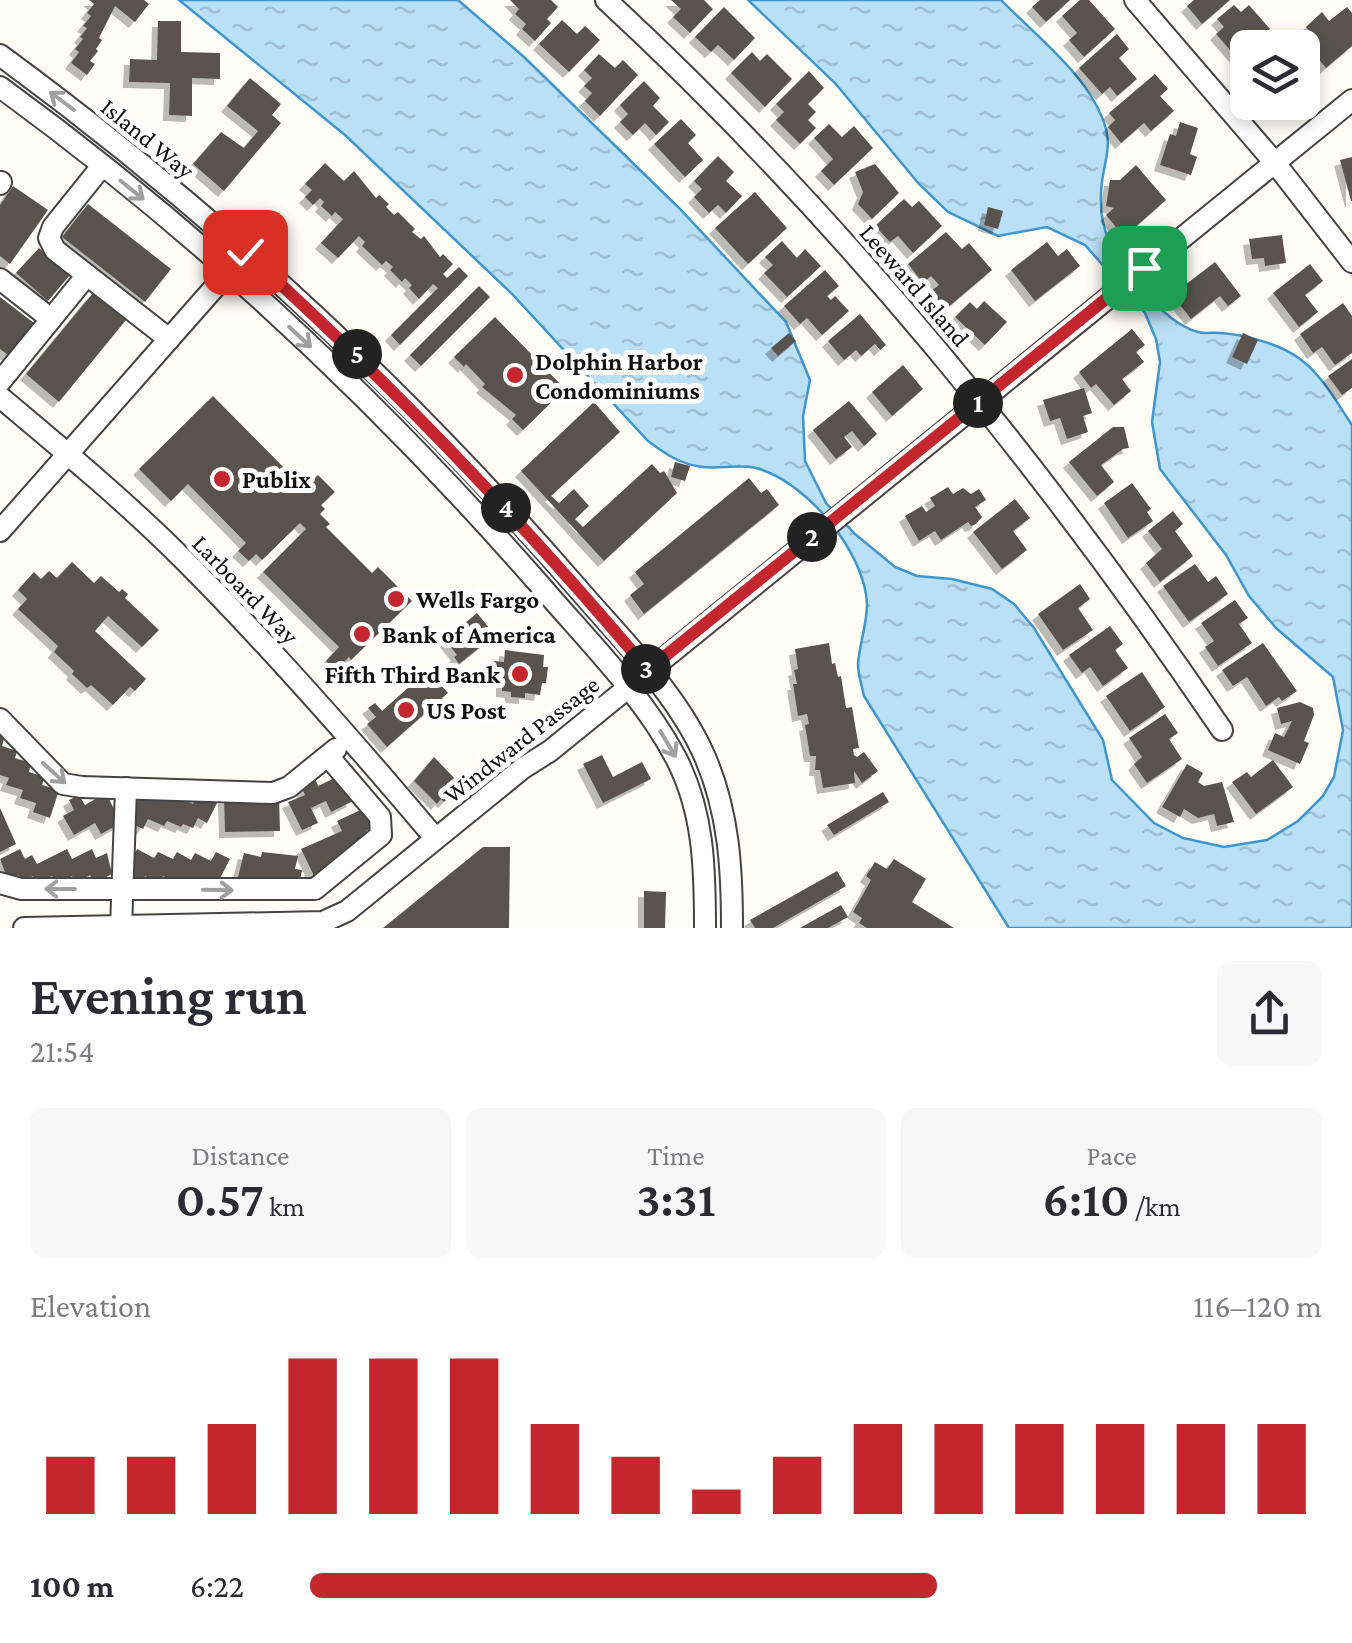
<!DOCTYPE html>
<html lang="en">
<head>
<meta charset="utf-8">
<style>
  body { margin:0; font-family:"Crimson Pro",serif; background:#f7f7f7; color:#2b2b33; height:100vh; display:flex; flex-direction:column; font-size:38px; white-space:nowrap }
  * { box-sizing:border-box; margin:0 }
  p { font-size:32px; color:#7c7c81 }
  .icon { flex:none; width:55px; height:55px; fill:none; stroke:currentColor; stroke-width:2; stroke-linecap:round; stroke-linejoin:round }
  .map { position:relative; height:928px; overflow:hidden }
  .sheet { display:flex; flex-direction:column; background:#fff; flex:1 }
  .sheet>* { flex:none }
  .controls { position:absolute; left:1230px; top:30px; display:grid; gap:20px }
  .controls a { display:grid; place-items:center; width:90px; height:90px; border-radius:15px; background:#fff; box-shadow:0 5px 15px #0003; font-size:50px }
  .pin { position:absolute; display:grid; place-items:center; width:85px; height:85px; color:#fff; margin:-42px; border-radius:20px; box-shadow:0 5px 15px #0006 }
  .km { position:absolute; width:50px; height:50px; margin:-25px; border-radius:50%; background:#222; color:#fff; font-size:28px; line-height:50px; text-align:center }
  .round { display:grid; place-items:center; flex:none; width:105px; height:105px; border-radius:15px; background:#f7f7f7 }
  .headline { display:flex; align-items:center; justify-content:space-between; height:170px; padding:0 30px }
  h1 { font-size:55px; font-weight:600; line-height:75px }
  .stats { display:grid; grid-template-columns:repeat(3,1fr); gap:15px; height:170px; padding:10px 30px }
  .stats div { display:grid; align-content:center; border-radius:15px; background:#f7f7f7; text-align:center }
  .stats b { font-size:50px; font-weight:600 }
  .stats small { font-size:28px; font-weight:400 }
  .stats p { font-size:28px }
  .chart { height:280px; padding:20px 30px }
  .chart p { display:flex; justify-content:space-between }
  .chart svg { width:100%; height:180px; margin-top:10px; stroke:#c4262e; stroke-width:6 }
  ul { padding:0 30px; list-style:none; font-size:32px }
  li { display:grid; grid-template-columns:160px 120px 1fr; align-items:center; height:75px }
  li i { height:25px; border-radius:12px; background:#c4262e }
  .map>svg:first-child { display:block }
  .water { fill:url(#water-ripples); stroke:#3f96cf; stroke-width:2.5 }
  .building { fill:#5a524d; filter:url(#shadow) }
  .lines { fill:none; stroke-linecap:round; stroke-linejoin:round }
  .minor-casing { stroke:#444; stroke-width:24 }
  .minor { stroke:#fff; stroke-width:20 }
  .oneway { stroke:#a0a0a0 }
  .route-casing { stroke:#fff; stroke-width:20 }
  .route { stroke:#c4262e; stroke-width:12 }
  .poi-dot { fill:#c4262e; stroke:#fff; stroke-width:4 }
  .labels { text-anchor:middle; stroke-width:10; stroke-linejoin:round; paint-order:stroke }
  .street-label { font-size:25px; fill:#111; stroke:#fff }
  .poi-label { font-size:25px; font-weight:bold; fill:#111; stroke:#fff; text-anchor:start }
</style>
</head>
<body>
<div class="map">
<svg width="1352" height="928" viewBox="0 0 1352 928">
  <defs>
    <pattern id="water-ripples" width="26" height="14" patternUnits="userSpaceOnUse" patternTransform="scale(2.5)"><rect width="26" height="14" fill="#b9e0f7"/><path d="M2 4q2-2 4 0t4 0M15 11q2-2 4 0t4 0" fill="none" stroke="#9ebfd3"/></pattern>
    <filter id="shadow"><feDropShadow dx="-6" dy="6" stdDeviation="0" flood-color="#0004"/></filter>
  </defs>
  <rect width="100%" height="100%" fill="#fffdf5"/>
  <path class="water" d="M179 0H458L524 57 679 208 786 322 810 380 803 416 805 461 826 503 855 534 895 567 917 576 952 579 992 589 1014 604 1034 628 1103 740 1112 780 1154 823 1183 838 1224 847 1267 840 1298 821 1323 796 1334 777 1343 730 1333 677 1276 628 1249 596 1226 555 1160 469 1152 422 1160 362 1156 339 1145 313 1085 245 1047 227 998 236 948 212 919 184 835 83 748 0H1001C1037 37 1092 78 1106 129 1111 148 1104 164 1102 182 1095 235 1117 257 1149 297 1161 311 1180 327 1198 332 1205 334 1214 332 1221 333 1246 335 1280 344 1300 359 1322 375 1337 403 1352 425V928H1009L864 696C862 686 858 675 858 665 859 645 867 625 867 604 865 552 806 481 756 468 738 464 721 469 703 467 681 465 664 453 648 441L512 294 345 135Z"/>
  <g class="building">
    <polygon points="89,0 144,0 149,4 135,22 115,6 99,38 102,40 96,49 98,51 90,61 95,64 87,75 71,63 79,52 75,49 83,39 80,37 87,28 83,26 91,16 87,13 94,4"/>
    <polygon points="510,0 551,0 558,7 547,19 551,23 535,41 522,29 526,24 515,14 519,9"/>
    <polygon points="671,0 704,0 713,9 690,33 673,17 681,9"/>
    <polygon points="1040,0 1070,0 1046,22 1032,7"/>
    <polygon points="1080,0 1089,0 1115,29 1084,57 1069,40 1077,33 1062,16"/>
    <polygon points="1194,0 1230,0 1202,24 1187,6"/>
    <polygon points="1234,5 1241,12 1249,5 1270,29 1237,58 1216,34 1224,27 1217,19"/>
    <polygon points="724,7 755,38 734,60 718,45 711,52 695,37"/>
    <polygon points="1347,7 1352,13 1352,46 1326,68 1312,51 1320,44 1306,27 1322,12 1329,21"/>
    <polygon points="562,20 577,34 585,26 600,40 569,72 539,44"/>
    <polygon points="158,21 181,21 181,52 220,53 220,79 192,78 192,116 169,115 170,83 129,82 130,59 157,60"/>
    <polygon points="1117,34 1129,49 1119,58 1137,79 1117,96 1110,87 1102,94 1079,68"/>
    <polygon points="752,52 760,61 767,54 792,79 765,107 731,73"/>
    <polygon points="599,54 615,68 623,60 638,75 600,116 585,101 592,93 584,86 592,78 584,70"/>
    <polygon points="809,71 824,88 808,104 816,112 808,120 816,128 800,144 776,120 784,112 776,104"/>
    <polygon points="1155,74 1168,89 1160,96 1174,111 1151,131 1144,123 1121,143 1108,127 1115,120 1109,113"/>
    <polygon points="250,78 281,104 272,115 281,123 224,191 193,164 221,132 244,148 258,131 227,106"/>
    <polygon points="644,81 660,98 653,106 669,122 656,135 645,123 633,135 620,122 628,114 620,105"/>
    <polygon points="681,119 696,135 688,143 703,160 685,177 654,144"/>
    <polygon points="1180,122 1198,128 1190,154 1197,157 1191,175 1160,165 1170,134 1176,136"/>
    <polygon points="829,124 842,137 854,126 873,148 834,185 821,171 833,159 814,138"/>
    <polygon points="718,156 734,172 726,181 742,196 726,213 718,205 709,213 694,197 702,189 694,181"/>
    <polygon points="1352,157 1352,201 1351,201 1340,160"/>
    <polygon points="325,163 344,181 354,171 376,198 379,195 389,204 386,207 394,215 398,212 415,229 412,232 421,239 424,236 440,257 443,254 453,264 443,274 447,278 459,267 468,276 400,345 391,335 438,288 433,284 419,299 409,288 412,285 405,278 402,282 390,270 393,267 386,261 382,265 362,246 365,242 359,236 338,258 321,243 343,219 335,212 332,216 321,206 324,202 320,198 313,205 305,197 312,190 305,184"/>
    <polygon points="875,164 899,193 872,219 858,204 863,192 855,172"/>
    <polygon points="1136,165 1166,200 1124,237 1106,215 1114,208 1106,206 1110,180 1120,180"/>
    <polygon points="13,186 48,210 10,264 0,256 0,205"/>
    <polygon points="755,192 787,228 748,264 715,228"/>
    <polygon points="904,199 912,207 919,201 942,226 913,253 898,236 890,242 875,226"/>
    <polygon points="88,204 171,269 145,302 62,237"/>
    <polygon points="988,207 1003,211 998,229 984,225"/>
    <polygon points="946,232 962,249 969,243 992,270 946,309 931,291 939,285 931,276 923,283 908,264"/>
    <polygon points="1282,235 1286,263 1265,266 1264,258 1252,259 1249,239"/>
    <polygon points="782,241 797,258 805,249 821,266 787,297 764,273 773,265 765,257"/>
    <polygon points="1047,242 1058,256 1067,249 1080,266 1035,301 1011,270"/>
    <polygon points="39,248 70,275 48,301 16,273"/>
    <polygon points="1215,262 1241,296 1228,306 1220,296 1191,319 1172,295"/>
    <polygon points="1310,264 1323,281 1305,295 1318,312 1299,327 1273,293"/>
    <polygon points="825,270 839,286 827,296 831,300 835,296 849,311 822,335 807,318 800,324 784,306"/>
    <polygon points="479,286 490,297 421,366 410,355"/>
    <polygon points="93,293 126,320 59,402 26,374"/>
    <polygon points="0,297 34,323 8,355 0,349"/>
    <polygon points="984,301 1007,322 985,345 955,317 970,302 977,309"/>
    <polygon points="1343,303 1352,316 1352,353 1335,365 1322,347 1313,353 1300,334"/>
    <polygon points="860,314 886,345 880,350 875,344 861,356 856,350 844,360 828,341"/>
    <polygon points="495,317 565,389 523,430 512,419 516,415 482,387 485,384 466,364 464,367 454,357"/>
    <polygon points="1132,329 1145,345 1136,352 1144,362 1122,379 1131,391 1114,405 1096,384 1091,388 1079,372"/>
    <polygon points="789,333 796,341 778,356 771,348"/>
    <polygon points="1243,333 1258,340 1247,364 1232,357"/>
    <polygon points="1352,359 1352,388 1342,395 1328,376"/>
    <polygon points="903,365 923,389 892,416 872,392"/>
    <polygon points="1084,388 1092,413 1083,416 1088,432 1067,439 1060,418 1050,421 1043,400"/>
    <polygon points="213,396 304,488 318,475 335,492 321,505 325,509 320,514 330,524 326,527 372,573 378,567 412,601 351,660 349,657 336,670 326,661 339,647 263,572 306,529 300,523 262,560 256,554 249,561 238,551 246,543 188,484 171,501 139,469"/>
    <polygon points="849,401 877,434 864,446 852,431 844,437 852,447 836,459 813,430"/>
    <polygon points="594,402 620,432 551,496 559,503 574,489 589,506 575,519 583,527 652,464 660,473 664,471 677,493 604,561 521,471"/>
    <polygon points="1113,427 1124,427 1129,448 1123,449 1101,465 1114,482 1097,496 1069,462"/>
    <polygon points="675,462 690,466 685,481 671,477"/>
    <polygon points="749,478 761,493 767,489 779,505 644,614 630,595 644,584 635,572"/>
    <polygon points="1132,483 1151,509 1147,512 1153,521 1128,538 1104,503"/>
    <polygon points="948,487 953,494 963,488 971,494 979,489 986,500 975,507 982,517 976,524 971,526 968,522 941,540 935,531 919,541 905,516 922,506 926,512 935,506 930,498"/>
    <polygon points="1015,499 1030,518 1013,531 1027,550 1002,569 973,532"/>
    <polygon points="1173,511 1183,524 1175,531 1193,556 1160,582 1146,563 1162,549 1148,531"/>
    <polygon points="72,562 94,583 101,576 119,592 122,589 128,594 125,598 159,630 142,647 108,616 95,631 146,679 135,691 130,687 113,705 91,685 87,688 72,674 74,671 54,652 58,646 18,609 27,599 18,590 34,572 41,579 49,571 57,578"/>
    <polygon points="1195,564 1208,582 1216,576 1228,594 1189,622 1163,586"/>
    <polygon points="1080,584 1090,599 1078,608 1093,630 1063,650 1038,614"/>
    <polygon points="1235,600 1248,618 1239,624 1252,643 1218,666 1205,647 1214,641 1201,623"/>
    <polygon points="477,613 495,635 459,664 454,657 457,655 445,640"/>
    <polygon points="1110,626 1123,644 1115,650 1128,668 1103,686 1090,667 1082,673 1069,655"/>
    <polygon points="829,643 832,664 835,663 838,677 841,676 846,708 852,707 859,748 853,749 854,755 857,757 864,752 878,771 862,783 854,771 855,783 823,788 820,770 815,770 816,756 810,756 805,725 809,724 807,714 798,716 793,684 797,684 794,670 798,669 795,649"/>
    <polygon points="1263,643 1297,691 1282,701 1279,697 1266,706 1247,677 1233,686 1222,670"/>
    <polygon points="505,650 544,655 543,667 548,667 546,683 542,683 540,695 525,693 525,698 511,697 511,692 502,691 502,681 492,680 494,661 504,662"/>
    <polygon points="428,670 448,693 387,747 367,724 376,717 368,708 375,703 382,711"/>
    <polygon points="1142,672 1165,707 1130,731 1106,696"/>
    <polygon points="1300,702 1313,708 1314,715 1304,741 1309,743 1300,764 1268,750 1275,733 1284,737 1292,721 1281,724 1277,708"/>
    <polygon points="1165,714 1178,733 1169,739 1182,759 1147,783 1134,764 1142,757 1129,738"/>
    <polygon points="0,734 5,735 2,746 17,751 15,758 31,763 29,772 45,777 42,785 59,790 50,818 33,812 36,803 20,798 23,790 6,785 9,778 0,775"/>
    <polygon points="602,755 613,777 642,762 651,779 603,803 583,764"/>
    <polygon points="434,757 461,785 444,802 441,799 437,804 414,781"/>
    <polygon points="1273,760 1293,787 1256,814 1232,782 1247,772 1251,777"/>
    <polygon points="1187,764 1203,773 1198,782 1204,786 1222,782 1234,822 1217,826 1214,814 1198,818 1184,809 1180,817 1162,807"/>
    <polygon points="314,775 318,786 341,775 353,801 331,812 326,801 311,808 318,823 302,830 288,802 305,795 299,782"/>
    <polygon points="164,790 193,804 198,794 217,803 207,823 198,818 193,828 183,824 181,827 167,821 164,826 148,819 143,829 126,821 140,791 158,800"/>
    <polygon points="883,792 889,802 834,835 827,825"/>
    <polygon points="106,793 121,823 101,834 95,823 74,835 63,816 74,810 69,800 79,795 85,805"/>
    <polygon points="279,797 280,831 225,832 224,798"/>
    <polygon points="367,807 376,826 366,831 369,837 315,878 301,849 342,831 337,821"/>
    <polygon points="0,808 16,844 0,852"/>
    <polygon points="483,847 510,847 509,928 383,928"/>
    <polygon points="20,849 25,859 32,855 37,864 67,849 72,859 92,849 96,858 107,853 112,874 95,883 90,875 75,883 72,876 57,884 52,876 37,884 33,876 22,882 18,875 8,880 0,859"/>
    <polygon points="137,849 154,858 158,852 173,859 177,852 191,860 195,853 211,861 216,852 230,859 217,884 202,877 197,885 182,877 178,884 163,876 159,884 145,876 140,886 123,876"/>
    <polygon points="262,852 298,856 295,869 302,870 299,885 237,881 244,853 261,857"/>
    <polygon points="894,859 926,879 912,902 954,928 867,928 859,923 862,918 853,912 871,880 866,876 875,862 887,869"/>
    <polygon points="837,871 846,886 773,928 755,928 750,920"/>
    <polygon points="644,891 666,892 665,928 644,928"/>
    <polygon points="841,905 848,917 837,923 828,928 800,928"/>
  </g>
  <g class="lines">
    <g class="minor-casing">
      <g id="minor">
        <path d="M606 0C842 218 1042 465 1222 730"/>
        <polyline points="1135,0 1275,163 1352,262"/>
        <path d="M0 55C210 209 402 386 573 583 619 637 676 691 705 757 729 813 732 869 732 928"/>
        <path d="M0 87C198 231 379 401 540 585 587 640 642 694 676 758 704 812 705 869 705 928"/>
        <polyline points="102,166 53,227 49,238 55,250 169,339"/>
        <polyline points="0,184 1,182"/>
        <polyline points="0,279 51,319"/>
        <polyline points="0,382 87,275"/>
        <path d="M0 397C62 449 126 502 183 559 272 648 354 742 435 838"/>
        <polyline points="0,531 237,262"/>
        <polyline points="0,719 63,784 82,787 273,793 289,787 336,749"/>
        <polyline points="0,883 21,889 315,889 381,835 380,817 328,756"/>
        <polyline points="24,928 323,922 347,911 523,768 550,751 1352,100"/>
        <polyline points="121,928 126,788"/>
      </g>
    </g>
    <use href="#minor" class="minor"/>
  </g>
  <defs><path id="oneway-shaft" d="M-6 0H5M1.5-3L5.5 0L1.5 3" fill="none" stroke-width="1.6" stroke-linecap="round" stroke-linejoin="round" transform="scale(2.5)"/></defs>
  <g class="oneway">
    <use href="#oneway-shaft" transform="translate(62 101) rotate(-143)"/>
    <use href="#oneway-shaft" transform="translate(132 190) rotate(39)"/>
    <use href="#oneway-shaft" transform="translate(300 337) rotate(43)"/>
    <use href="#oneway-shaft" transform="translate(668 744) rotate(59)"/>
    <use href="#oneway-shaft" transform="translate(54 773) rotate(42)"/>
    <use href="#oneway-shaft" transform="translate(60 889) rotate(180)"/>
    <use href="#oneway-shaft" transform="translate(218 890) rotate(1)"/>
  </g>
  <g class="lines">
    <g class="route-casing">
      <path id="route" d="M245 252C390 382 523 522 648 670L1144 268"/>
    </g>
    <use href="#route" class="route"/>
  </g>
  <g class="poi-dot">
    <circle cx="515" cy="375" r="10"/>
    <circle cx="222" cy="479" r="10"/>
    <circle cx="396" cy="599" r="10"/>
    <circle cx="362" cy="634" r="10"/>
    <circle cx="520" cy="674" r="10"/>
    <circle cx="406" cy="710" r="10"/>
  </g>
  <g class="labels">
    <g class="street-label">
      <text transform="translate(148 138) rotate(39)" y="9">Island Way</text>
      <text transform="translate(915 285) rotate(49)" y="9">Leeward Island</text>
      <text transform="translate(246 589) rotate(46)" y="9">Larboard Way</text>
      <text transform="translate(521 739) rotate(-38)" y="9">Windward Passage</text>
    </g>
    <g class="poi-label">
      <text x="535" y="370">Dolphin Harbor<tspan x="535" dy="29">Condominiums</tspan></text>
      <text x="242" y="488">Publix</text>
      <text x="416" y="608">Wells Fargo</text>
      <text x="382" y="643">Bank of America</text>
      <text x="500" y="683" text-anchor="end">Fifth Third Bank</text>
      <text x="426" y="719">US Post</text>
    </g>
  </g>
</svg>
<div class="controls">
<a><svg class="icon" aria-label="layers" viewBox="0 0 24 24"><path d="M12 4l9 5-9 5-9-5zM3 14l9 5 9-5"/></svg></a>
</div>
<div class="pin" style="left:1144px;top:268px;background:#1e9e55"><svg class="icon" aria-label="arrive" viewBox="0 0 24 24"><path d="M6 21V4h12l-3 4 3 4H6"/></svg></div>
<div class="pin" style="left:245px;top:252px;background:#d93025"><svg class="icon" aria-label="check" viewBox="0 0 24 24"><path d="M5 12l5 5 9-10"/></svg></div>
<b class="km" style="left:978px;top:403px">1</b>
<b class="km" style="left:812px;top:537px">2</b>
<b class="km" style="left:646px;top:669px">3</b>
<b class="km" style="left:506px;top:508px">4</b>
<b class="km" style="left:357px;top:354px">5</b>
</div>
<section class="sheet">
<div class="headline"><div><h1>Evening run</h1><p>21:54</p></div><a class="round"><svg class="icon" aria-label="share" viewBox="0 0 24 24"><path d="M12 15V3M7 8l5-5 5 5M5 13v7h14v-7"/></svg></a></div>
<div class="stats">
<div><p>Distance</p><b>0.57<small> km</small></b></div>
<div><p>Time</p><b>3:31</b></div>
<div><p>Pace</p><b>6:10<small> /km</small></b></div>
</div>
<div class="chart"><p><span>Elevation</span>116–120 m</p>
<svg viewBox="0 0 160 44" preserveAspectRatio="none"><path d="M5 44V30M15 44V30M25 44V22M35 44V6M45 44V6M55 44V6M65 44V22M75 44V30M85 44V38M95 44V30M105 44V22M115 44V22M125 44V22M135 44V22M145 44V22M155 44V22"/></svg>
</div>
<ul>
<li><b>100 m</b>6:22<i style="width:62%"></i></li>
</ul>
</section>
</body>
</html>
